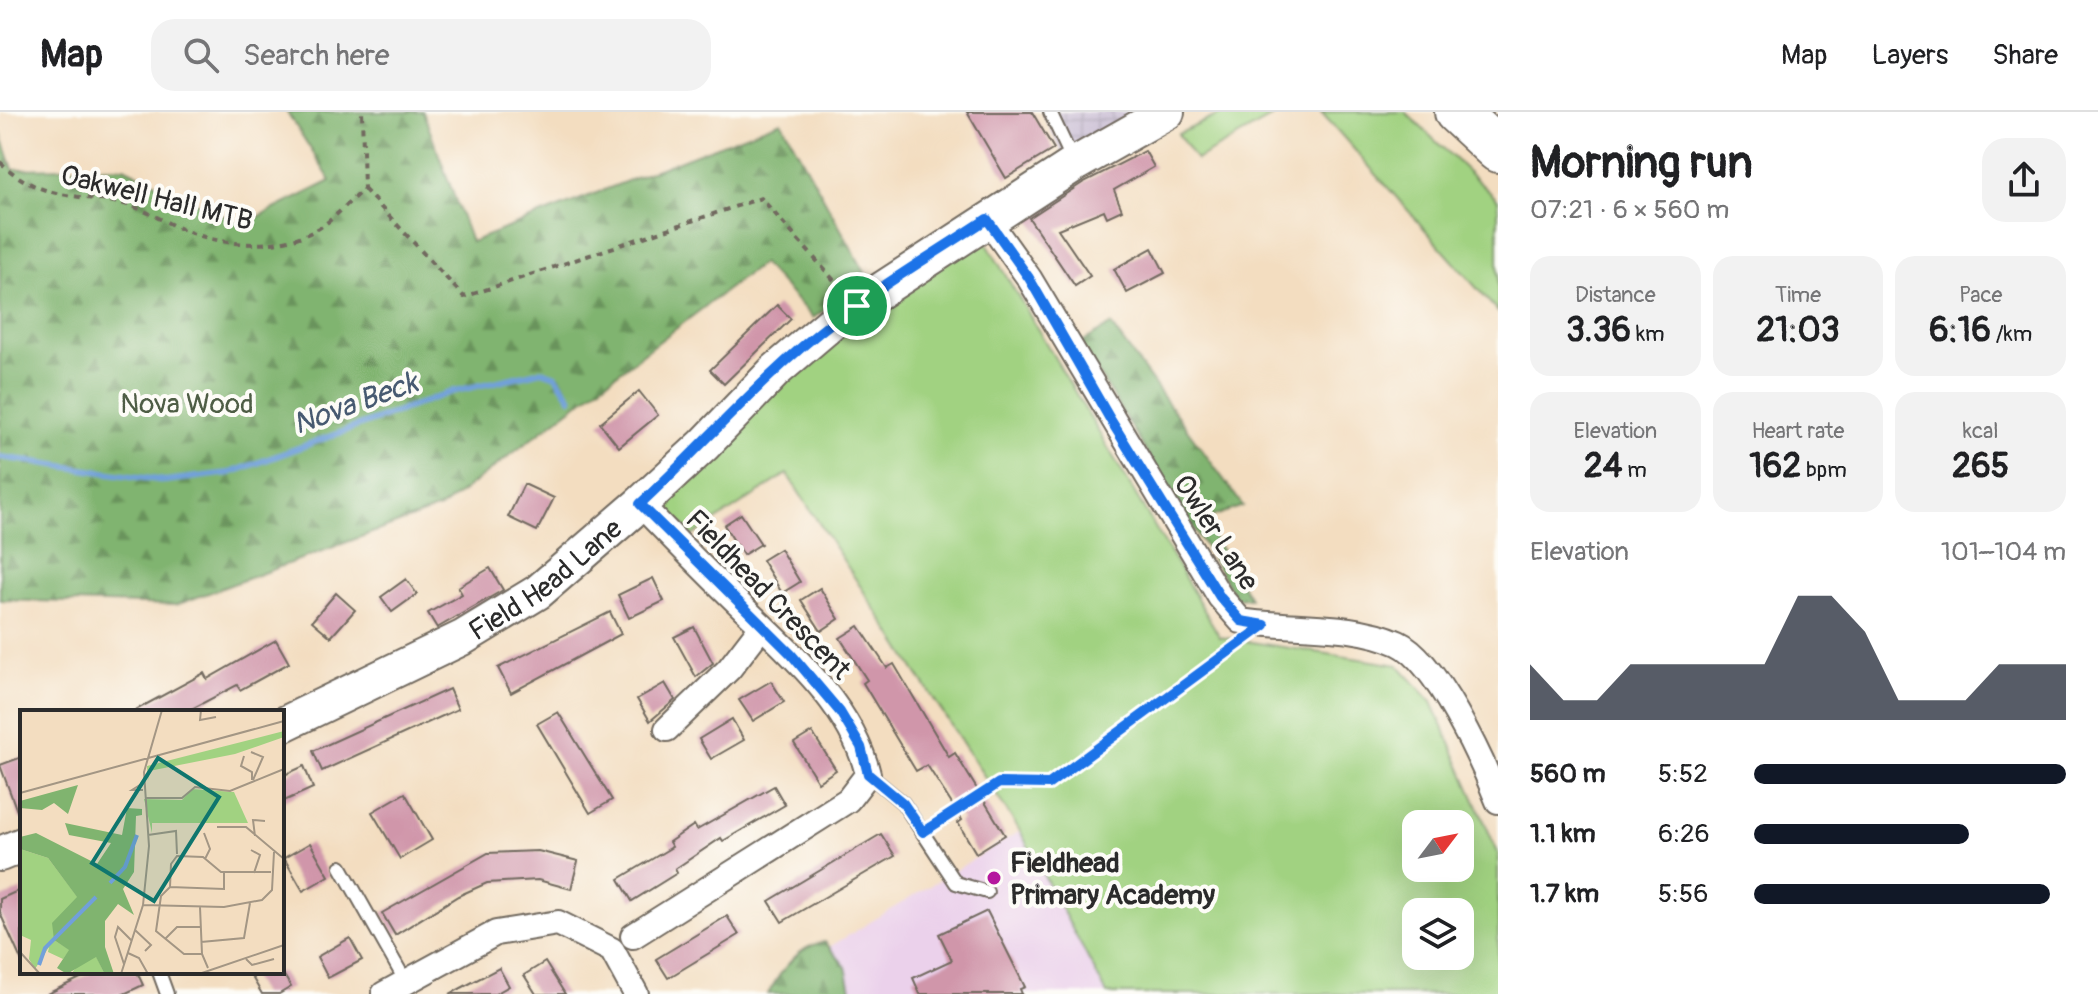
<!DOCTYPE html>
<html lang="en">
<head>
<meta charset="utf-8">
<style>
  body { margin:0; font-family:Pangolin,sans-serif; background:#f2f2f2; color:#202124; height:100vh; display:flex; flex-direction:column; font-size:30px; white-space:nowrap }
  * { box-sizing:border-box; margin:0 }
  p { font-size:26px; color:#757577 }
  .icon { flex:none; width:44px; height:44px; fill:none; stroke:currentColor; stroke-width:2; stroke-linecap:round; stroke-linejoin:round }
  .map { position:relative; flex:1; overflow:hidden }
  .side { display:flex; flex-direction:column; background:#fff; width:600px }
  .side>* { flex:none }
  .needle { width:52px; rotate:58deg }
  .controls { position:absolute; left:1402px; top:698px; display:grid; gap:16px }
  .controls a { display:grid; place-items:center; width:72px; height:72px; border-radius:16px; background:#fff; box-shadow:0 8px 32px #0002; font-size:40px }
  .pin { position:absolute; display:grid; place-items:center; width:68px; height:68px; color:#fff; margin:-34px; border:4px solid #fff; border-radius:50%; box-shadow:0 2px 8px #0007 }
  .round { display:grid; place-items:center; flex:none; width:84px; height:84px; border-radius:24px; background:#f2f2f2 }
  .head { display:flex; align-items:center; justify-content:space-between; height:136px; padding:0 32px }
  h1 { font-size:44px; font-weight:700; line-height:60px }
  .stats { display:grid; grid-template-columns:repeat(3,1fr); gap:12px; height:136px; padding:8px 32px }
  .stats div { display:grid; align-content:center; border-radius:20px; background:#f2f2f2; text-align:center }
  .stats b { font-size:34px; font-weight:700 }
  .stats small { font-size:22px; font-weight:400 }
  .stats p { font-size:22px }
  .chart { height:224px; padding:16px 32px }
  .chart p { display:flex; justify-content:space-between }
  .chart svg { width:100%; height:144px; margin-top:8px; fill:#111827; opacity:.7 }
  ul { padding:0 32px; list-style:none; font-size:26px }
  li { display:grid; grid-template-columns:128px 96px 1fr; align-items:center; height:60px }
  li i { height:20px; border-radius:10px; background:#111827 }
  header { display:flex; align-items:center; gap:48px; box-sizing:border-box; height:112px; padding:0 40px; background:#fff; border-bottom:2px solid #e0e0e0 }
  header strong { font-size:38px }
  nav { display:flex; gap:44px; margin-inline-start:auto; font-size:28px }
  .search { width:560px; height:72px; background:#f2f2f2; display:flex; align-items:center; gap:20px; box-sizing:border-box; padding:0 28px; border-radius:24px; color:#757577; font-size:30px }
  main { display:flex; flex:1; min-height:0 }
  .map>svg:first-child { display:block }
  .built { fill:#ebd1eb }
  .industrial { fill:url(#industrial-grid) }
  .green { fill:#a1d281; stroke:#667e56; stroke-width:2; fill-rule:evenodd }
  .forest { fill:url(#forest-firs); stroke:#56704d; stroke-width:2 }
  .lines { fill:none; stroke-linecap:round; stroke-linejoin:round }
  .stream { stroke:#71a0da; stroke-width:6 }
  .building { fill:#d096aa }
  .lane-casing { stroke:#71695f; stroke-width:16 }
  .street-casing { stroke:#71695f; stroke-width:28 }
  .secondary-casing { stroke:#71695f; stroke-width:38 }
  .highway-casing { stroke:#71695f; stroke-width:48 }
  .path { stroke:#71695f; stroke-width:4; stroke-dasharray:6 6; stroke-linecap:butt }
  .lane { stroke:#fff; stroke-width:12 }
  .street { stroke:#fff; stroke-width:24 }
  .secondary { stroke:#fff; stroke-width:34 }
  .highway { stroke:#fff; stroke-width:44 }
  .route-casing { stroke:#fff; stroke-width:16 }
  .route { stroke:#1a73e8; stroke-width:10 }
  .poi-dot { fill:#b5179e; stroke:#fdfcf7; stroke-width:3 }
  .labels { text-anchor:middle; stroke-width:8; stroke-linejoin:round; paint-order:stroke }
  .street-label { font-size:28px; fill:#2b2b2b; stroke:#fdfcf7 }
  .park-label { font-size:28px; fill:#4e5d45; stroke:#fdfcf7 }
  .poi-label { font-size:28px; font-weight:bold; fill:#2b2b2b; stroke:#fdfcf7; text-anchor:start }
  .water-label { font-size:30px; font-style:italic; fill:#475a71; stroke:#fdfcf7 }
  .inset-river { fill:none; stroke:#71a0da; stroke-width:4 }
  .inset-road { fill:none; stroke:#a39684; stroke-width:2 }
  .view { fill:#0f766e; fill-opacity:0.15; stroke:#0f766e; stroke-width:4 }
  .inset-edge { fill:none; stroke:#2b2b2b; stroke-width:4 }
</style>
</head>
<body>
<header>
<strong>Map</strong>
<div class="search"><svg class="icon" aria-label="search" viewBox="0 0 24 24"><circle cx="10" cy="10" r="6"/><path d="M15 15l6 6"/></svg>Search here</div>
<nav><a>Map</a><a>Layers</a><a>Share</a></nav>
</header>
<main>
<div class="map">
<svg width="1498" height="882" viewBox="0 0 1498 882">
  <defs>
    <pattern id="industrial-grid" width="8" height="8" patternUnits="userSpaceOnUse" patternTransform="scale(2)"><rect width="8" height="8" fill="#cbbfd5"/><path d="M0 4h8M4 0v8" fill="none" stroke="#aea4b7"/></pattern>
    <pattern id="forest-firs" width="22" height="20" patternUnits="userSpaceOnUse" patternTransform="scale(2)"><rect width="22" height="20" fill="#80b46f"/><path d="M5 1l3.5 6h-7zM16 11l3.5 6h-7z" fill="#69935b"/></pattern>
  </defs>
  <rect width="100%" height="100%" fill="#fdfcf7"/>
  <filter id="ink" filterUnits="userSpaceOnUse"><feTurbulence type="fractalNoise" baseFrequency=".0125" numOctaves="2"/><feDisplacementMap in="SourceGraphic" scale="16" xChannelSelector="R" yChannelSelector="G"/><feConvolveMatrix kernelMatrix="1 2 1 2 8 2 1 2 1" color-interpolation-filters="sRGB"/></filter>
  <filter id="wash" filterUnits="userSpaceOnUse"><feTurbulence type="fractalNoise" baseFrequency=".006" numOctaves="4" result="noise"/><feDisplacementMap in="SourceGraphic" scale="32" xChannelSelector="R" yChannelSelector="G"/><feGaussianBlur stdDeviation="1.8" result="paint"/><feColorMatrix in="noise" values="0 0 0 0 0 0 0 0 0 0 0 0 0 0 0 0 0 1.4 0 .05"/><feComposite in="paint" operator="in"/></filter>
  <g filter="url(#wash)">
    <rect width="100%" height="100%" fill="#f3ddc0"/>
    <polygon class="built" points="1020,719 1107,882 817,882 803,851"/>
    <polygon class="industrial" points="1041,0 1138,0 1065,46"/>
    <g class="green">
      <polygon points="1225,0 1281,0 1196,48 1178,22"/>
      <polygon points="1321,0 1405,0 1498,88 1498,200"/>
      <path d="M983 125 1220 525 1398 553 1432 590 1498 741V882H1107L1020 719 787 362 692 424 662 388 837 219ZM1416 712H1460V756H1416ZM1416 800H1460V844H1416Z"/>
    </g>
    <g class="forest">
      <polygon points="287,0 423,0 471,130 781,9 869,168 813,206 762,151 442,395 176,493 0,488 0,19 13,57 124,55 242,113 331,69"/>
      <polygon points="1111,213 1243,394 1203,408 1250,486 1236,486 1080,231"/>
      <path d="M825 830 846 855 852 882H768C780 860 798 833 825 830Z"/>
    </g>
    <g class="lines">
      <polyline class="stream" points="0,345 165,369 230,361 451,280 542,259 556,264 571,286"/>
    </g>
    <g id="blocks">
      <g class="building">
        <polygon points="967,0 1032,0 1054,37 1006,66"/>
        <polygon points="1145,39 1154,55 1114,78 1122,98 1107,105 1104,98 1058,117 1090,164 1075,174 1029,106 1084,70"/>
        <polygon points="1152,136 1165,161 1127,181 1114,157"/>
        <polygon points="777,193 791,207 724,272 710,258"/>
        <polygon points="639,279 658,303 619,335 600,311"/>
        <polygon points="524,372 554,386 537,419 508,405"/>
        <polygon points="741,402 761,432 743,443 724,413"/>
        <polygon points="780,437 800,470 782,481 762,448"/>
        <polygon points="490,456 503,478 437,516 428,501 462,482 458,475"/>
        <polygon points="653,466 664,489 629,506 618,483"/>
        <polygon points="406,467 417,482 392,500 381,485"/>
        <polygon points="820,476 839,507 821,519 801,488"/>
        <polygon points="336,481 355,498 331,525 312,509"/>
        <polygon points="610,500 621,522 511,581 498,556"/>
        <polygon points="859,514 887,556 894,552 949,645 955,641 1005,723 976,741 958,711 962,708 927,653 916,659 863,571 867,568 840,526"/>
        <polygon points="694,515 713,551 696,565 674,525"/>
        <polygon points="276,528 289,551 240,578 237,573 186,600 132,600 204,561 207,567"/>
        <polygon points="771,569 784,590 753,609 739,588"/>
        <polygon points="665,571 675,588 650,609 637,587"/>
        <polygon points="449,577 458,597 322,659 313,639"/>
        <polygon points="558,600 612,688 590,701 537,612"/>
        <polygon points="732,607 744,628 711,647 699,627"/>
        <polygon points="812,620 836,658 818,670 794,631"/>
        <polygon points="22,645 22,707 20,707 0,653"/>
        <polygon points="304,654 313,676 282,690 282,664"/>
        <polygon points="774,674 785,693 723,729 721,726 675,757 677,761 632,789 619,767 672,735 669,730 694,713 697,718"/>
        <polygon points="405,681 432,728 400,747 372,700"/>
        <polygon points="881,722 895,744 782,810 769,789"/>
        <polygon points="310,731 329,764 303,779 284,746"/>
        <polygon points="538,739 578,749 571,777 538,768 487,771 458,784 395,823 382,801 488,741"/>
        <polygon points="22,777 22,850 0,801 0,787"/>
        <polygon points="987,799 1025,875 1020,877 1022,882 920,882 913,866 952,848 939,822"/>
        <polygon points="727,804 739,823 668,866 656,847"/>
        <polygon points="350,826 362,848 328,866 317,845"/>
        <polygon points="545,850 565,882 536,882 524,863"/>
        <polygon points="499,856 509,874 495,882 450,882"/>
        <polygon points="93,860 137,860 143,873 124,882 47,882"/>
        <polygon points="249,860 282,860 291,875 279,882 262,882"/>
      </g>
    </g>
  </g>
  <g filter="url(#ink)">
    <use href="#blocks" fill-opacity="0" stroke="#71695f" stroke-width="2"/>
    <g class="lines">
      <g class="lane-casing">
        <g id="lane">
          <polyline points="1050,0 1073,49"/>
          <polyline points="868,662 903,691 956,771 987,780"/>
          <polyline points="341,755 406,870"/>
          <polyline points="159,860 167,882"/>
        </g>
      </g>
      <g class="street-casing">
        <g id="street">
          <path d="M987 107 1029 166 1220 485 1241 509C1291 517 1351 510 1398 531 1436 548 1483 650 1498 689"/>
          <polyline points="667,617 729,557 762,514"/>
          <path d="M633 824 848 688 868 662C850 589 783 535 731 484 700 454 670 423 640 392"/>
          <polyline points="384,882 496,821 558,811 612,838 636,882"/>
        </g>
      </g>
      <g class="secondary-casing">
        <g id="secondary">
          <path id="s1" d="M282 613 464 525 538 480 640 392 704 333 775 259 835 208 1075 52 1167 0"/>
          <polyline points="0,742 22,733"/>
        </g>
      </g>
      <g class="highway-casing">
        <polyline id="highway" points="1457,0 1498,38"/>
      </g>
      <g class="path">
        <path d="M0 50C41 89 74 81 124 92 146 97 165 111 186 119 225 134 273 138 312 120 330 112 348 90 364 77L362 0"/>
        <polyline points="364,77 464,185 761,86 839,174"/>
        <polyline points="935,713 999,671 1049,672 1240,532"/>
      </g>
      <use href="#lane" class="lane"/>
      <use href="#street" class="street"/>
      <use href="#secondary" class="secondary"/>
      <use href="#highway" class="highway"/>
    </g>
  </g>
  <g class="lines" filter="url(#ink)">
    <g class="route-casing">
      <path id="route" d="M987 107 1029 166 1110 307 1220 485 1241 509 1265 513 1049 672 999 671 923 720 903 691 868 662 861 635 840 600 791 542 640 392C705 332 764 262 835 208 883 172 937 140 987 107Z"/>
    </g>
    <use href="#route" class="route"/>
  </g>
  <circle class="poi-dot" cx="994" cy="766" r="8"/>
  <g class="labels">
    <g class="street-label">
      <text transform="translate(157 85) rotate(14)" y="10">Oakwell Hall MTB</text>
      <text transform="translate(1217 420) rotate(57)" y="10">Owler Lane</text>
      <text dy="10" stroke="none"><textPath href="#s1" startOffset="302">Field Head Lane</textPath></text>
      <text transform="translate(769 482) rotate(46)" y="10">Fieldhead Crescent</text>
    </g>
    <g class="park-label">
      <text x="187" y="301">Nova Wood</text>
    </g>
    <g class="poi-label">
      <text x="1010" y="760">Fieldhead<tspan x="1010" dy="32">Primary Academy</tspan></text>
    </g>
    <g class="water-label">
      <text transform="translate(355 291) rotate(-20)" y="10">Nova Beck</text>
    </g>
  </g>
  <g transform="translate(20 598)">
    <rect width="264" height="264" fill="#f3ddc0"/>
    <path d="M264 21V27L215 44 129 61 128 71 127 56ZM172 79 214 82 228 113H132V123L124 89 162 90ZM0 139 28 148 59 189 34 230 50 240 43 249 28 242 29 237 15 259 9 249 11 230 0 225ZM76 246 84 263 51 264 58 255Z" fill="#a1d281"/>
    <path d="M58 75 48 104 34 93 22 100 0 98V91ZM107 98 122 99V105L116 106 114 162 103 179 114 205 98 194 85 211V237L94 264 84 263 76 247 47 264 37 258 49 240 34 230 32 213 57 187 28 148 0 139V127L16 123 77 154 91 133 49 125 45 113 102 125Z" fill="#80b46f"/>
    <path class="inset-river" d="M90 173 105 157 117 125M19 255 25 238 76 187"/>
    <path class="inset-road" d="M181 0 180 10 196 7M231 42 243 47 233 70M224 46 221 56 232 62V70M123 80H112L123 73M0 83 264 11M125 88H162L175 77 210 81 264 59M197 117H226L264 149M184 123 190 139 185 149M128 125 156 121 157 144M235 126 233 110 245 111M231 140 240 145 234 163M150 177 151 154 157 146 183 147 201 162H251M123 195 204 197 242 190 252 180 254 142M180 197 182 244 188 258M115 220 131 235 125 241M145 229 157 217H181M181 232 224 228 230 193M0 242 20 264M108 243 119 248 128 264M182 244H164L136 221 141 186 150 177 204 179V162M226 249 232 255 254 249M104 254 95 227 98 217 112 231M101 264 123 195 129 136 124 62 142 0M179 264 264 235"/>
    <path class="view" d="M138 48 199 87 134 191 72 153Z"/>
    <rect width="264" height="264" class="inset-edge"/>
  </g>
</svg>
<div class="controls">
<a><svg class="needle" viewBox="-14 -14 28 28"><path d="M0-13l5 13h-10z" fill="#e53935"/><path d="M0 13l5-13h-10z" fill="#757577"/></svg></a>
<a><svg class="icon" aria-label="layers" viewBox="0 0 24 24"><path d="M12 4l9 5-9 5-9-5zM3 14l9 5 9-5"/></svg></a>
</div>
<div class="pin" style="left:857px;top:194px;background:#1e9e55"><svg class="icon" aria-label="arrive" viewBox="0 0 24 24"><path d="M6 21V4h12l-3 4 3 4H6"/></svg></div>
</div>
<section class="side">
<div class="head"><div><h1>Morning run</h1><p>07:21 · 6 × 560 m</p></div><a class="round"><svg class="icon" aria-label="share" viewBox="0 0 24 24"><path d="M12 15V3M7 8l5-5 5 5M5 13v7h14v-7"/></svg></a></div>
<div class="stats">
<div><p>Distance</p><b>3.36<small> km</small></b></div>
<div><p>Time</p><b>21:03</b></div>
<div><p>Pace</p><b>6:16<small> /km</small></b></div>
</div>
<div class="stats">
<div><p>Elevation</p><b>24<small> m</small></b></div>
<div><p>Heart rate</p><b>162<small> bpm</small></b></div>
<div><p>kcal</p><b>265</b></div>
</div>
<div class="chart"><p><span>Elevation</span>101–104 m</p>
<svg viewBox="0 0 160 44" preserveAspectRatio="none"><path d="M0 44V27L10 38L20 38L30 27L40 27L50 27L60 27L70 27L80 6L90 6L100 17L110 38L120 38L130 38L140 27L150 27L160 27V44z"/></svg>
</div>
<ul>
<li><b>560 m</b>5:52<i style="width:100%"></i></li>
<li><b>1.1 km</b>6:26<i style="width:69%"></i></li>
<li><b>1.7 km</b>5:56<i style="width:95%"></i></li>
</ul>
</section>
</main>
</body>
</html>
